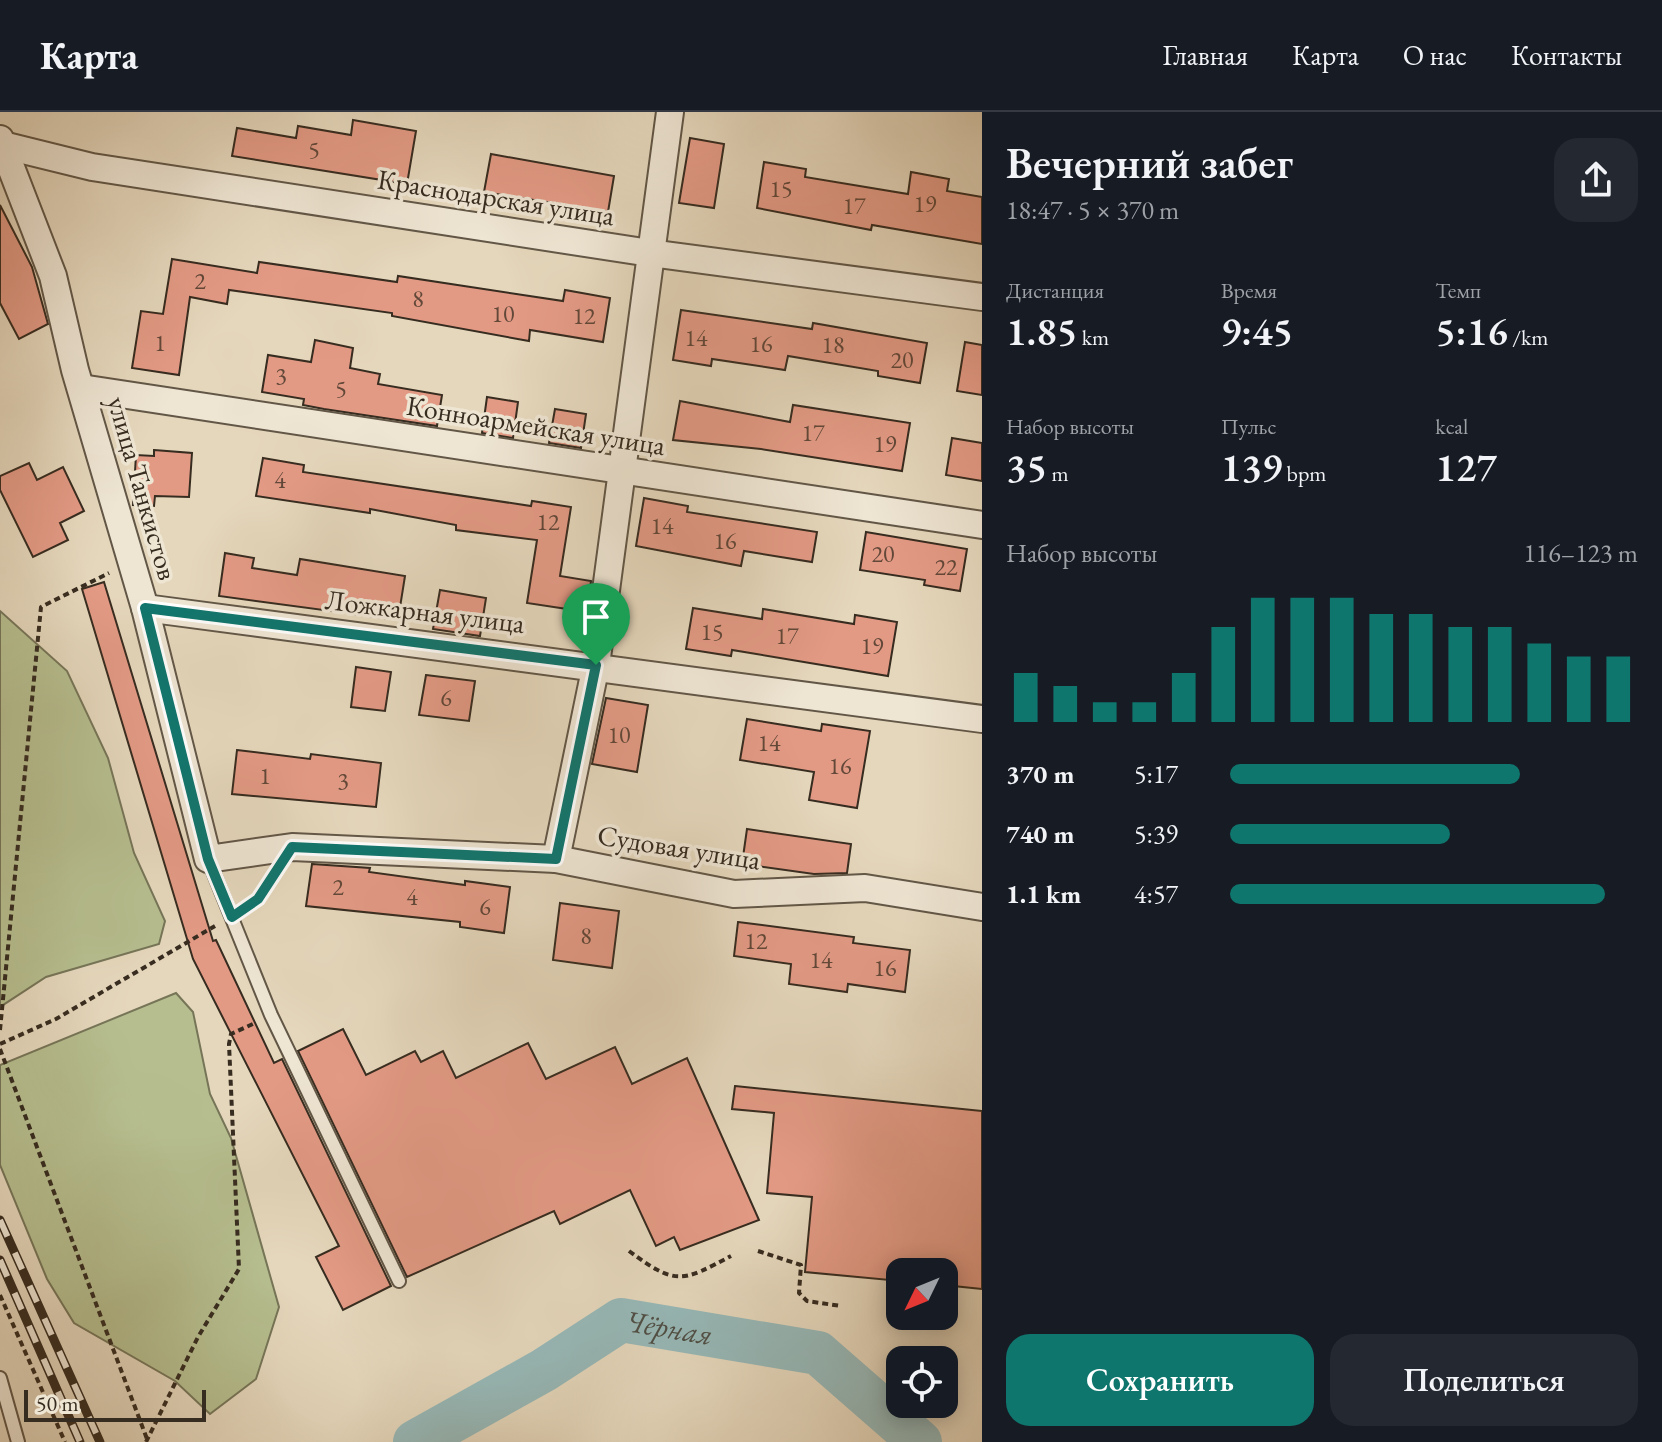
<!DOCTYPE html>
<html lang="ru">
<head>
<meta charset="utf-8">
<style>
  body { margin:0; font-family:"EB Garamond",serif; background:#242831; color:#f1f3f6; height:100vh; display:flex; flex-direction:column; font-size:30px; white-space:nowrap }
  * { box-sizing:border-box; margin:0 }
  p { font-size:26px; color:#9ea1a6 }
  .icon { flex:none; width:44px; height:44px; fill:none; stroke:currentColor; stroke-width:2; stroke-linecap:round; stroke-linejoin:round }
  .map { position:relative; flex:1; overflow:hidden }
  .details { display:flex; flex-direction:column; background:#171b24; width:680px }
  .details>* { flex:none }
  .needle { width:52px; rotate:227deg }
  .fabs { position:absolute; left:886px; top:1146px; display:grid; gap:16px }
  .fabs a { display:grid; place-items:center; width:72px; height:72px; border-radius:16px; background:#171b24; box-shadow:0 4px 20px #0003; font-size:40px }
  .scale { position:absolute; left:24px; bottom:20px; width:182px; box-sizing:border-box; padding-left:8px; border:4px solid #372c20; border-top:0; font-size:22px; line-height:28px; white-space:nowrap; color:#372c20; -webkit-text-stroke:6px #eee5d3; paint-order:stroke }
  .pin { position:absolute; display:grid; place-items:center; width:68px; height:68px; color:#fff; margin:-82px -34px; border-radius:50% 50% 50% 0; rotate:-45deg; box-shadow:0 0 8px #0007 }
  .pin .icon { rotate:45deg }
  .round { display:grid; place-items:center; flex:none; width:84px; height:84px; border-radius:24px; background:#242831 }
  .head { display:flex; align-items:center; justify-content:space-between; height:136px; padding:0 24px }
  h1 { font-size:44px; font-weight:600; line-height:60px }
  .figures { display:grid; grid-template-columns:repeat(3,1fr); gap:12px; height:136px; padding:8px 24px }
  .figures div { display:grid; align-content:center }
  .figures b { font-size:40px; font-weight:600 }
  .figures small { font-size:22px; font-weight:400 }
  .figures p { font-size:22px }
  .chart { height:224px; padding:16px 24px }
  .chart p { display:flex; justify-content:space-between }
  .chart svg { width:100%; height:144px; margin-top:8px; stroke:#0f766e; stroke-width:6 }
  .button { display:flex; gap:16px; margin-top:auto; padding:16px 24px }
  .button a { flex:1; height:92px; border-radius:24px; background:#0f766e; color:#fff; font-size:32px; font-weight:600; line-height:92px; text-align:center }
  .button a+a { background:#242831; color:#f1f3f6 }
  ul { padding:0 24px; list-style:none; font-size:26px }
  li { display:grid; grid-template-columns:128px 96px 1fr; align-items:center; height:60px }
  li i { height:20px; border-radius:10px; background:#0f766e }
  header { display:flex; align-items:center; gap:48px; box-sizing:border-box; height:112px; padding:0 40px; background:#171b24; border-bottom:2px solid #363941 }
  header strong { font-size:38px }
  nav { display:flex; gap:44px; margin-inline-start:auto; font-size:28px }
  main { display:flex; flex:1; min-height:0 }
  .map>svg:first-child { display:block }
  .green { fill:#b6be8f; stroke:#767558; stroke-width:2 }
  .lines { fill:none; stroke-linecap:round; stroke-linejoin:round }
  .river { stroke:#97b8b7; stroke-width:44 }
  .building { fill:#e39a85; stroke:#372c20; stroke-width:2 }
  .lane-casing { stroke:#625747; stroke-width:16 }
  .street-casing { stroke:#625747; stroke-width:30 }
  .path { stroke:#372c20; stroke-width:4; stroke-dasharray:6 4; stroke-linecap:butt }
  .lane { stroke:#eee5d3; stroke-width:12 }
  .street { stroke:#eee5d3; stroke-width:26 }
  .rail-casing { stroke:#372c20; stroke-width:9 }
  .rail { stroke:#eee5d3; stroke-width:6; stroke-dasharray:18; stroke-linecap:butt }
  .route-casing { stroke:#fff; stroke-width:16 }
  .route { stroke:#0f766e; stroke-width:10 }
  .labels { text-anchor:middle; stroke-width:7; stroke-linejoin:round; paint-order:stroke }
  .number-label { font-size:24px; fill:#624839 }
  .street-label { font-size:28px; fill:#372c20; stroke:#eee5d3 }
  .water-label { font-size:30px; font-style:italic; fill:#4f4f46; stroke:#eee5d3 }
</style>
</head>
<body>
<header>
<strong>Карта</strong>
<nav><a>Главная</a><a>Карта</a><a>О нас</a><a>Контакты</a></nav>
</header>
<main>
<div class="map">
<svg width="982" height="1330" viewBox="0 0 982 1330">
  <rect width="100%" height="100%" fill="#e5d7bc"/>
  <filter id="stains"><feTurbulence type="fractalNoise" baseFrequency=".0025" numOctaves="4"/><feColorMatrix values="0 0 0 0 .2 0 0 0 0 .09 0 0 0 0 .02 0 0 0 .5 -.17"/></filter>
  <radialGradient id="worn" r=".72"><stop offset=".6" stop-color="#630" stop-opacity="0"/><stop offset="1" stop-color="#630" stop-opacity=".3"/></radialGradient>
  <g class="green">
    <polygon points="0,499 67,559 108,646 134,741 165,809 159,832 46,865 0,895"/>
    <polygon points="176,881 193,900 210,982 231,1026 279,1195 256,1267 210,1302 175,1269 74,1211 47,1167 0,1053 0,953"/>
  </g>
  <g class="lines">
    <path class="river" id="s1" d="M415 1330 544 1258 621 1208 818 1241 920 1330"/>
  </g>
  <g class="building">
    <polygon points="353,8 416,19 407,72 232,44 237,16 296,26 298,14 351,23"/>
    <polygon points="690,26 724,32 714,96 679,91"/>
    <polygon points="491,42 614,64 608,100 484,80"/>
    <polygon points="764,50 806,57 805,65 908,82 911,60 949,67 947,79 982,85 982,132 872,113 871,118 757,96"/>
    <polygon points="0,93 32,155 48,212 19,227 0,191"/>
    <polygon points="172,147 257,161 259,150 397,170 398,164 563,189 565,178 610,186 603,230 530,218 529,229 392,204 392,201 229,178 227,192 190,185 179,263 132,256 141,199 163,202"/>
    <polygon points="681,198 812,217 813,211 927,231 920,271 878,264 878,259 788,244 785,258 712,247 711,254 673,248"/>
    <polygon points="315,228 353,236 350,256 380,262 378,272 442,283 437,314 324,297 303,293 304,287 262,280 268,243 311,250"/>
    <polygon points="965,230 982,233 982,283 957,279"/>
    <polygon points="487,285 518,290 513,326 482,321"/>
    <polygon points="680,289 790,310 793,293 910,311 902,359 761,337 673,328"/>
    <polygon points="555,297 586,302 581,336 549,331"/>
    <polygon points="952,326 982,331 982,369 946,363"/>
    <polygon points="154,338 192,341 189,385 155,384 154,394 133,393 136,343 154,344"/>
    <polygon points="263,346 304,353 303,360 531,394 532,389 571,395 560,464 591,469 587,500 527,491 537,428 456,418 456,413 370,397 370,401 256,384"/>
    <polygon points="29,351 37,368 63,355 84,399 60,411 68,428 33,445 0,378 0,364"/>
    <polygon points="644,386 688,394 687,400 817,420 812,450 744,439 741,454 636,434"/>
    <polygon points="866,420 967,437 960,479 924,473 925,468 860,458"/>
    <polygon points="225,441 254,446 252,456 297,463 300,447 405,464 398,508 219,484"/>
    <polygon points="104,470 213,829 216,828 274,951 282,947 391,1174 343,1198 316,1145 339,1134 193,847 82,477"/>
    <polygon points="440,478 486,486 480,524 433,517"/>
    <polygon points="693,496 762,507 763,497 854,512 855,503 897,510 888,564 732,538 731,544 686,537"/>
    <polygon points="356,555 391,560 385,599 351,595"/>
    <polygon points="426,563 475,569 469,609 419,603"/>
    <polygon points="606,586 648,593 637,660 592,652"/>
    <polygon points="747,607 821,619 822,612 870,619 857,696 809,688 814,660 740,648"/>
    <polygon points="237,638 310,647 311,642 381,651 376,695 232,682"/>
    <polygon points="747,717 851,732 847,761 814,762 742,752"/>
    <polygon points="312,752 370,756 369,760 465,773 465,769 510,775 504,821 460,815 460,810 306,794"/>
    <polygon points="560,791 619,799 612,856 553,848"/>
    <polygon points="738,810 854,825 853,831 910,838 905,880 848,872 847,880 789,872 791,852 734,844"/>
    <polygon points="343,917 366,963 415,939 421,950 443,939 456,966 528,931 546,967 615,935 632,972 687,946 759,1108 680,1138 674,1125 656,1134 630,1078 560,1112 554,1099 407,1165 298,939"/>
    <polygon points="735,974 982,999 982,1177 944,1173 944,1160 900,1160 900,1169 805,1160 812,1085 767,1081 774,1001 732,997"/>
  </g>
  <g class="lines">
    <g class="lane-casing">
      <g id="lane">
        <polyline points="208,747 271,903 399,1169"/>
        <polyline points="0,1266 18,1330"/>
      </g>
    </g>
    <g class="street-casing">
      <g id="street">
        <polyline points="0,27 53,164 75,258 145,496 208,747 292,735 556,747 596,553 670,0"/>
        <polyline points="3,33 92,55 650,141 982,185"/>
        <polyline points="81,276 982,413"/>
        <polyline points="145,496 982,607"/>
        <polyline points="556,747 734,782 865,776 982,795"/>
      </g>
    </g>
    <g class="path">
      <polyline points="246,795 258,787 274,763"/>
      <polyline points="0,918 41,495 109,461"/>
      <polyline points="0,932 56,907 215,814"/>
      <polyline points="0,937 147,1327"/>
      <path d="M629 1139C676 1174 682 1170 731 1144"/>
      <polyline points="758,1139 801,1153 799,1181 807,1189 841,1194"/>
      <polyline points="0,1183 65,1330"/>
      <polyline points="146,1330 198,1225 239,1157 229,932 231,922 255,911"/>
    </g>
    <use href="#lane" class="lane"/>
    <use href="#street" class="street"/>
    <g class="rail-casing">
      <g id="rail">
        <polyline points="0,1108 100,1330"/>
        <polyline points="0,1148 80,1330"/>
      </g>
    </g>
    <use href="#rail" class="rail"/>
  </g>
  <g class="lines">
    <g class="route-casing">
      <polygon id="route" points="145,496 596,553 556,747 292,735 258,787 232,805 208,747"/>
    </g>
    <use href="#route" class="route"/>
  </g>
  <g class="labels">
    <g class="number-label">
      <text x="314" y="46">5</text>
      <text x="781" y="85">15</text>
      <text x="925" y="100">19</text>
      <text x="854" y="102">17</text>
      <text x="200" y="177">2</text>
      <text x="418" y="195">8</text>
      <text x="503" y="210">10</text>
      <text x="584" y="212">12</text>
      <text x="696" y="234">14</text>
      <text x="160" y="239">1</text>
      <text x="761" y="240">16</text>
      <text x="833" y="241">18</text>
      <text x="902" y="256">20</text>
      <text x="281" y="272">3</text>
      <text x="341" y="285">5</text>
      <text x="813" y="329">17</text>
      <text x="885" y="340">19</text>
      <text x="280" y="376">4</text>
      <text x="548" y="418">12</text>
      <text x="662" y="422">14</text>
      <text x="725" y="437">16</text>
      <text x="883" y="450">20</text>
      <text x="946" y="463">22</text>
      <text x="712" y="528">15</text>
      <text x="787" y="532">17</text>
      <text x="872" y="542">19</text>
      <text x="446" y="594">6</text>
      <text x="619" y="631">10</text>
      <text x="769" y="639">14</text>
      <text x="840" y="662">16</text>
      <text x="265" y="672">1</text>
      <text x="343" y="677">3</text>
      <text x="338" y="783">2</text>
      <text x="412" y="793">4</text>
      <text x="485" y="803">6</text>
      <text x="586" y="832">8</text>
      <text x="756" y="837">12</text>
      <text x="821" y="856">14</text>
      <text x="885" y="864">16</text>
    </g>
    <g class="street-label">
      <text transform="translate(496 85) rotate(9)" y="10">Краснодарская улица</text>
      <text transform="translate(536 313) rotate(9)" y="10">Конноармейская улица</text>
      <text transform="translate(143 376) rotate(74)" y="10">улица Танкистов</text>
      <text transform="translate(425 499) rotate(7)" y="10">Ложкарная улица</text>
      <text transform="translate(679 735) rotate(9)" y="10">Судовая улица</text>
    </g>
    <g class="water-label">
      <text dy="10" stroke="none"><textPath href="#s1" startOffset="288">Чёрная</textPath></text>
    </g>
  </g>
  <rect width="100%" height="100%" filter="url(#stains)"/>
  <rect width="100%" height="100%" fill="url(#worn)"/>
</svg>
<div class="fabs">
<a><svg class="needle" viewBox="-14 -14 28 28"><path d="M0-13l5 13h-10z" fill="#e53935"/><path d="M0 13l5-13h-10z" fill="#9ea1a6"/></svg></a>
<a><svg class="icon" aria-label="locate" viewBox="0 0 24 24"><circle cx="12" cy="12" r="6"/><path d="M12 2v4M12 18v4M2 12h4M18 12h4"/></svg></a>
</div>
<div class="scale">50 m</div>
<div class="pin" style="left:596px;top:553px;background:#1e9e55"><svg class="icon" aria-label="arrive" viewBox="0 0 24 24"><path d="M6 21V4h12l-3 4 3 4H6"/></svg></div>
</div>
<section class="details">
<div class="head"><div><h1>Вечерний забег</h1><p>18:47 · 5 × 370 m</p></div><a class="round"><svg class="icon" aria-label="share" viewBox="0 0 24 24"><path d="M12 15V3M7 8l5-5 5 5M5 13v7h14v-7"/></svg></a></div>
<div class="figures">
<div><p>Дистанция</p><b>1.85<small> km</small></b></div>
<div><p>Время</p><b>9:45</b></div>
<div><p>Темп</p><b>5:16<small> /km</small></b></div>
</div>
<div class="figures">
<div><p>Набор высоты</p><b>35<small> m</small></b></div>
<div><p>Пульс</p><b>139<small> bpm</small></b></div>
<div><p>kcal</p><b>127</b></div>
</div>
<div class="chart"><p><span>Набор высоты</span>116–123 m</p>
<svg viewBox="0 0 160 44" preserveAspectRatio="none"><path d="M5 44V29M15 44V33M25 44V38M35 44V38M45 44V29M55 44V15M65 44V6M75 44V6M85 44V6M95 44V11M105 44V11M115 44V15M125 44V15M135 44V20M145 44V24M155 44V24"/></svg>
</div>
<ul>
<li><b>370 m</b>5:17<i style="width:71%"></i></li>
<li><b>740 m</b>5:39<i style="width:54%"></i></li>
<li><b>1.1 km</b>4:57<i style="width:92%"></i></li>
</ul>
<div class="button"><a>Сохранить</a><a>Поделиться</a></div>
</section>
</main>
</body>
</html>
